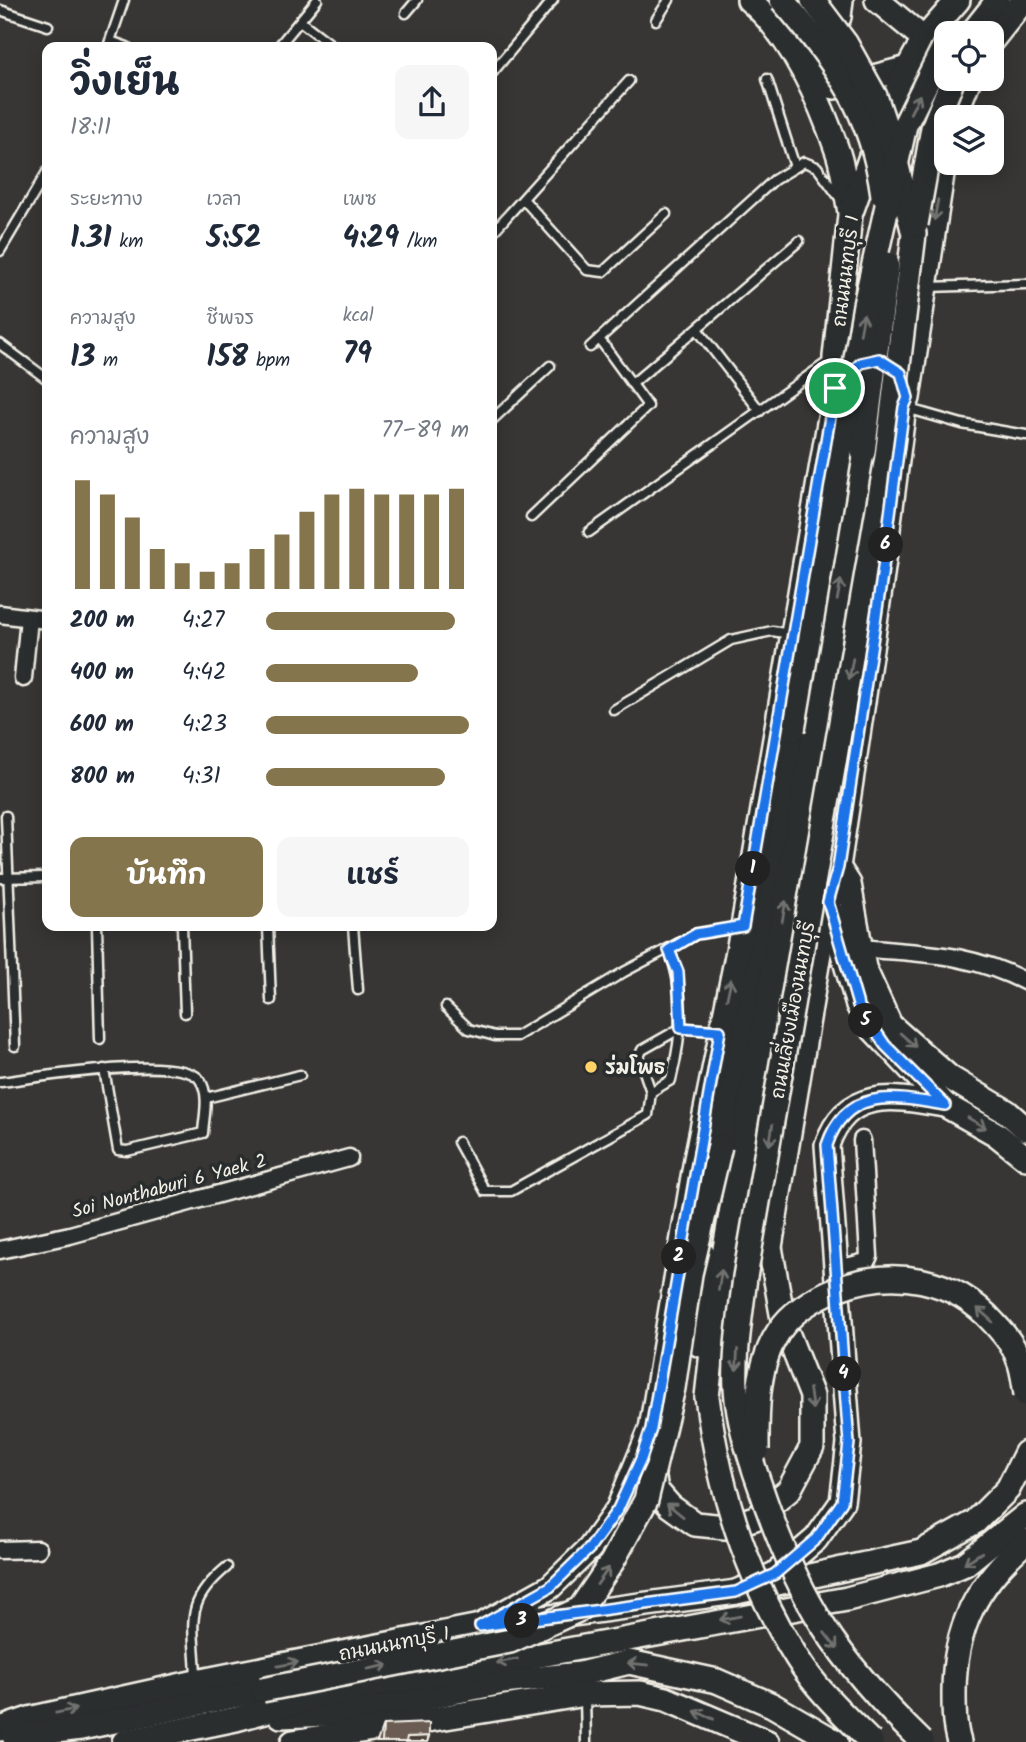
<!DOCTYPE html>
<html lang="th">
<head>
<meta charset="utf-8">
<style>
  body { margin:0; font-family:Kalam,"Playpen Sans Thai",sans-serif; background:#f6f6f7; color:#1f2937; height:100vh; display:flex; flex-direction:column; font-size:26px; white-space:nowrap }
  * { box-sizing:border-box; margin:0 }
  p { font-size:23px; color:#747a83 }
  .icon { flex:none; width:38px; height:38px; fill:none; stroke:currentColor; stroke-width:2; stroke-linecap:round; stroke-linejoin:round }
  .map { position:relative; flex:1; overflow:hidden }
  .drawer { position:absolute; left:42px; top:42px; width:455px; height:889px; display:flex; flex-direction:column; background:#fff; border-radius:14px; box-shadow:0 4px 18px #0003 }
  .drawer>* { flex:none }
  .buttons { position:absolute; left:934px; top:21px; display:grid; gap:14px }
  .buttons a { display:grid; place-items:center; width:70px; height:70px; border-radius:14px; background:#fff; box-shadow:0 4px 18px #0003; font-size:35px }
  .pin { position:absolute; display:grid; place-items:center; width:60px; height:60px; color:#fff; margin:-30px; border:4px solid #fff; border-radius:50%; box-shadow:0 2px 7px #0007 }
  .km { position:absolute; width:35px; height:35px; margin:-18px; border-radius:50%; background:#222; color:#fff; font-size:19px; line-height:35px; text-align:center }
  .round { display:grid; place-items:center; flex:none; width:74px; height:74px; border-radius:14px; background:#f6f6f7 }
  .headline { display:flex; align-items:center; justify-content:space-between; height:119px; padding:0 28px }
  h1 { font-size:38px; font-weight:700; line-height:52px }
  .stats { display:grid; grid-template-columns:repeat(3,1fr); gap:10px; height:119px; padding:7px 28px }
  .stats div { display:grid; align-content:center }
  .stats b { font-size:30px; font-weight:700 }
  .stats small { font-size:19px; font-weight:400 }
  .stats p { font-size:19px }
  .chart { height:196px; padding:14px 28px }
  .chart p { display:flex; justify-content:space-between }
  .chart svg { width:100%; height:126px; margin-top:7px; stroke:#84754c; stroke-width:6 }
  .primary-button { display:flex; gap:14px; margin-top:auto; padding:14px 28px }
  .primary-button a { flex:1; height:80px; border-radius:14px; background:#84754c; color:#fff; font-size:28px; font-weight:700; line-height:80px; text-align:center }
  .primary-button a+a { background:#f6f6f7; color:#1f2937 }
  ul { padding:0 28px; list-style:none; font-size:23px }
  li { display:grid; grid-template-columns:112px 84px 1fr; align-items:center; height:52px }
  li i { height:18px; border-radius:9px; background:#84754c }
  .map>svg:first-child { display:block }
  .lines { fill:none; stroke-linecap:round; stroke-linejoin:round }
  .service-casing { stroke:#f4f1e8; stroke-width:13 }
  .minor-casing { stroke:#f4f1e8; stroke-width:21 }
  .secondary-casing { stroke:#f4f1e8; stroke-width:28 }
  .service { stroke:#2a2d2e; stroke-width:8 }
  .minor { stroke:#2a2d2e; stroke-width:16 }
  .secondary { stroke:#2a2d2e; stroke-width:23 }
  .secondary-bridge-casing { stroke:#f4f1e8; stroke-width:28; stroke-linecap:butt }
  .secondary-bridge { stroke:#2a2d2e; stroke-width:23 }
  .wall { fill:#5c4e47; stroke:#f4f1e8; stroke-width:2 }
  .shaded-wall { fill:#4b4039; stroke:#f4f1e8; stroke-width:2 }
  .building { fill:#6b5b52; stroke:#f4f1e8; stroke-width:2 }
  .oneway { stroke:#71726f }
  .route-casing { stroke:#fff; stroke-width:14 }
  .route { stroke:#1a73e8; stroke-width:9 }
  .poi-dot { fill:#ffd166; stroke:#2a2d2e; stroke-width:2.5 }
  .labels { text-anchor:middle; stroke-width:7; stroke-linejoin:round; paint-order:stroke }
  .street-label { font-size:19px; fill:#f4f1e8; stroke:#2a2d2e }
  .poi-label { font-size:19px; font-weight:bold; fill:#f4f1e8; stroke:#2a2d2e; text-anchor:start }
</style>
</head>
<body>
<div class="map">
<svg width="1026" height="1742" viewBox="0 0 1026 1742">
  <rect width="100%" height="100%" fill="#373635"/>
  <filter id="ink" filterUnits="userSpaceOnUse"><feTurbulence type="fractalNoise" baseFrequency=".0143" numOctaves="2"/><feDisplacementMap in="SourceGraphic" scale="14" xChannelSelector="R" yChannelSelector="G"/><feConvolveMatrix kernelMatrix="1 2 1 2 8 2 1 2 1" color-interpolation-filters="sRGB"/></filter>
  <g filter="url(#ink)">
    <g class="lines">
      <g class="service-casing">
        <g id="service">
          <polyline points="0,10 48,26"/>
          <polyline points="406,13 417,0"/>
          <polyline points="656,20 669,0"/>
          <polyline points="300,21 334,47"/>
          <polyline points="110,41 127,47"/>
          <polyline points="108,47 124,0"/>
          <polyline points="278,47 317,0"/>
          <polyline points="492,73 553,0"/>
          <polyline points="767,79 795,167"/>
          <polyline points="524,200 587,270 603,272 666,214"/>
          <polyline points="492,233 629,81"/>
          <polyline points="0,251 47,172"/>
          <polyline points="928,287 1026,284"/>
          <polyline points="697,329 760,411"/>
          <polyline points="0,344 47,379"/>
          <polyline points="590,347 774,180 804,162 817,167 839,197"/>
          <polyline points="632,384 799,241"/>
          <polyline points="906,408 962,424 1026,435"/>
          <polyline points="492,420 550,366"/>
          <polyline points="531,517 648,406 600,340"/>
          <polyline points="589,532 832,359"/>
          <polyline points="614,710 731,640 772,631 790,634"/>
          <polyline points="6,816 15,1046"/>
          <polyline points="0,878 47,877"/>
          <polyline points="97,926 100,1039"/>
          <polyline points="182,926 185,1013"/>
          <polyline points="268,926 271,1000"/>
          <polyline points="353,926 358,990"/>
          <polyline points="446,1007 469,1029 495,1036 517,1036 624,972 696,934 742,927"/>
          <path d="M0 1082C34 1078 182 1053 200 1080 210 1095 204 1116 203 1133L127 1151 118 1150 104 1069"/>
          <path d="M651 1092 671 1080C682 1037 686 992 669 950"/>
          <polyline points="206,1098 300,1075"/>
          <polyline points="458,1142 485,1191 511,1191 648,1115 651,1092 639,1057 642,1050 681,1028 720,1031"/>
          <path d="M196 1679C195 1624 181 1605 227 1567"/>
          <polyline points="585,1696 586,1742"/>
        </g>
      </g>
      <g class="minor-casing">
        <g id="minor">
          <polyline points="0,614 47,620"/>
          <polyline points="23,678 29,618"/>
          <path d="M861 948C924 954 968 952 1026 982"/>
          <polyline points="0,1250 70,1235 349,1158"/>
          <polyline points="835,1270 866,1262 869,1256 862,1140"/>
          <polyline points="0,1550 38,1549"/>
        </g>
      </g>
      <g class="secondary-casing">
        <g id="secondary">
          <path d="M749 0C792 36 820 100 838 153 844 171 846 193 850 212"/>
          <polyline points="877,0 924,39 929,51"/>
          <polyline points="972,33 998,0"/>
          <polyline points="816,35 824,34 839,17 841,0"/>
          <polyline points="992,40 1024,0"/>
          <polyline points="805,62 830,86 835,87 919,65"/>
          <polyline points="954,117 969,79"/>
          <polyline points="947,142 908,398 904,407 881,583 838,867 828,902 858,1005 868,1024 945,1105 996,1134 1026,1158"/>
          <polyline points="838,867 849,884 864,968 890,1025 950,1078 1007,1112 1026,1129"/>
          <polyline points="718,1164 793,730"/>
          <polyline points="700,1345 698,1328 703,1254"/>
          <polyline points="707,1397 721,1272 863,452"/>
          <polyline points="652,1467 656,1490 670,1506 695,1524 725,1527 755,1518 789,1490 812,1447 812,1396 784,1325 770,1247 827,905"/>
          <path d="M736 1592 775 1574 816 1539 842 1502 849 1443 827 1145C847 1086 895 1097 945 1105"/>
          <polyline points="491,1625 736,1592 921,1552 975,1522 1008,1489 1026,1453"/>
          <polyline points="281,1716 330,1714 398,1703 503,1682 580,1674 629,1662 717,1681 772,1705 836,1742"/>
          <polyline points="0,1729 29,1719 196,1682 480,1626 550,1587 590,1548 618,1509 651,1429 696,1159 743,926 835,388 835,357 850,215 885,117 908,68 924,39 958,0"/>
          <polyline points="14,1736 81,1728 262,1690"/>
          <polyline points="124,1742 236,1719 327,1694 847,1599 939,1575 965,1564 1026,1515"/>
          <polyline points="293,1742 585,1694 640,1693 666,1699 767,1742"/>
          <path d="M959 1742C954 1726 954 1709 954 1693 954 1627 977 1584 1026 1541"/>
        </g>
      </g>
      <use href="#service" class="service"/>
      <use href="#minor" class="minor"/>
      <use href="#secondary" class="secondary"/>
      <g class="secondary-bridge-casing">
        <g id="secondary-bridge">
          <path d="M782 0C836 62 872 112 883 195"/>
          <path d="M813 0 846 44 875 96 892 146 914 234 887 457 745 1277C741 1313 734 1352 736 1388 738 1421 749 1455 760 1486 798 1600 836 1659 922 1742"/>
          <polyline points="916,224 933,128 953,79"/>
          <polyline points="863,452 887,264"/>
          <polyline points="793,730 865,305 905,125 947,41"/>
          <path d="M707 1397C719 1489 747 1578 797 1658 816 1689 845 1716 871 1742"/>
          <path d="M757 1450C757 1411 756 1365 779 1331 793 1310 816 1297 839 1288 894 1267 954 1278 994 1323 1003 1333 1014 1345 1018 1358 1023 1369 1024 1383 1026 1394"/>
          <polyline points="262,1690 510,1641 580,1609 612,1562 646,1500 673,1388 690,1274 720,1146"/>
        </g>
      </g>
      <use href="#secondary-bridge" class="secondary-bridge"/>
    </g>
    <polygon class="wall" points="383,1725 429,1736 427,1742 377,1742"/>
    <polygon class="shaded-wall" points="429,1736 427,1742 405,1742 407,1737"/>
    <polygon class="building" points="429,1723 429,1736 407,1737 406,1742 382,1742 383,1725"/>
    <defs><path id="oneway-shaft" d="M-6 0H5M1.5-3L5.5 0L1.5 3" fill="none" stroke-width="1.6" stroke-linecap="round" stroke-linejoin="round" transform="scale(1.75)"/></defs>
    <g class="oneway">
      <use href="#oneway-shaft" transform="translate(915 104) rotate(-63)"/>
      <use href="#oneway-shaft" transform="translate(936 210) rotate(100)"/>
      <use href="#oneway-shaft" transform="translate(862 324) rotate(-80)"/>
      <use href="#oneway-shaft" transform="translate(839 590) rotate(-80)"/>
      <use href="#oneway-shaft" transform="translate(851 669) rotate(100)"/>
      <use href="#oneway-shaft" transform="translate(784 911) rotate(-80)"/>
      <use href="#oneway-shaft" transform="translate(729 989) rotate(-78)"/>
      <use href="#oneway-shaft" transform="translate(908 1040) rotate(42)"/>
      <use href="#oneway-shaft" transform="translate(977 1123) rotate(30)"/>
      <use href="#oneway-shaft" transform="translate(771 1135) rotate(99)"/>
      <use href="#oneway-shaft" transform="translate(720 1280) rotate(-81)"/>
      <use href="#oneway-shaft" transform="translate(985 1315) rotate(-138)"/>
      <use href="#oneway-shaft" transform="translate(737 1360) rotate(93)"/>
      <use href="#oneway-shaft" transform="translate(811 1399) rotate(82)"/>
      <use href="#oneway-shaft" transform="translate(675 1510) rotate(-141)"/>
      <use href="#oneway-shaft" transform="translate(973 1558) rotate(147)"/>
      <use href="#oneway-shaft" transform="translate(603 1576) rotate(-55)"/>
      <use href="#oneway-shaft" transform="translate(730 1618) rotate(170)"/>
      <use href="#oneway-shaft" transform="translate(831 1641) rotate(52)"/>
      <use href="#oneway-shaft" transform="translate(507 1661) rotate(169)"/>
      <use href="#oneway-shaft" transform="translate(288 1664) rotate(-11)"/>
      <use href="#oneway-shaft" transform="translate(638 1664) rotate(-174)"/>
      <use href="#oneway-shaft" transform="translate(378 1667) rotate(-11)"/>
      <use href="#oneway-shaft" transform="translate(66 1711) rotate(-12)"/>
      <use href="#oneway-shaft" transform="translate(704 1715) rotate(-157)"/>
    </g>
  </g>
  <g class="lines" filter="url(#ink)">
    <g class="route-casing">
      <path id="route" d="M879 359 901 373 908 398 904 407 881 583 838 867 828 902 858 1005 885 1045 945 1105C895 1097 847 1086 827 1145L849 1443 842 1502 816 1539 775 1574 736 1592 480 1626 550 1587 590 1548 618 1509 641 1459 651 1429 720 1031 681 1028 678 972 669 950 696 934 743 926 835 388 861 363Z"/>
    </g>
    <use href="#route" class="route"/>
  </g>
  <circle class="poi-dot" cx="591" cy="1067" r="7"/>
  <g class="labels">
    <g class="street-label">
      <text transform="translate(845 271) rotate(-83)" y="7">ถนนนนทบุรี 1</text>
      <text transform="translate(792 1010) rotate(-80)" y="7">ถนนเลี่ยงเมืองนนทบุรี</text>
      <text transform="translate(169 1185) rotate(-15)" y="7">Soi Nonthaburi 6 Yaek 2</text>
      <text transform="translate(394 1643) rotate(-11)" y="7">ถนนนนทบุรี 1</text>
    </g>
    <g class="poi-label">
      <text x="605" y="1074">ร่มโพธ</text>
    </g>
  </g>
</svg>
<div class="buttons">
<a><svg class="icon" aria-label="locate" viewBox="0 0 24 24"><circle cx="12" cy="12" r="6"/><path d="M12 2v4M12 18v4M2 12h4M18 12h4"/></svg></a>
<a><svg class="icon" aria-label="layers" viewBox="0 0 24 24"><path d="M12 4l9 5-9 5-9-5zM3 14l9 5 9-5"/></svg></a>
</div>
<div class="pin" style="left:835px;top:388px;background:#1e9e55"><svg class="icon" aria-label="arrive" viewBox="0 0 24 24"><path d="M6 21V4h12l-3 4 3 4H6"/></svg></div>
<b class="km" style="left:753px;top:869px">1</b>
<b class="km" style="left:679px;top:1257px">2</b>
<b class="km" style="left:522px;top:1621px">3</b>
<b class="km" style="left:844px;top:1374px">4</b>
<b class="km" style="left:866px;top:1021px">5</b>
<b class="km" style="left:886px;top:545px">6</b>
<section class="drawer">
<div class="headline"><div><h1>วิ่งเย็น</h1><p>18:11</p></div><a class="round"><svg class="icon" aria-label="share" viewBox="0 0 24 24"><path d="M12 15V3M7 8l5-5 5 5M5 13v7h14v-7"/></svg></a></div>
<div class="stats">
<div><p>ระยะทาง</p><b>1.31<small> km</small></b></div>
<div><p>เวลา</p><b>5:52</b></div>
<div><p>เพซ</p><b>4:29<small> /km</small></b></div>
</div>
<div class="stats">
<div><p>ความสูง</p><b>13<small> m</small></b></div>
<div><p>ชีพจร</p><b>158<small> bpm</small></b></div>
<div><p>kcal</p><b>79</b></div>
</div>
<div class="chart"><p><span>ความสูง</span>77–89 m</p>
<svg viewBox="0 0 160 44" preserveAspectRatio="none"><path d="M5 44V6M15 44V11M25 44V19M35 44V30M45 44V35M55 44V38M65 44V35M75 44V30M85 44V25M95 44V17M105 44V11M115 44V9M125 44V11M135 44V11M145 44V11M155 44V9"/></svg>
</div>
<ul>
<li><b>200 m</b>4:27<i style="width:93%"></i></li>
<li><b>400 m</b>4:42<i style="width:75%"></i></li>
<li><b>600 m</b>4:23<i style="width:100%"></i></li>
<li><b>800 m</b>4:31<i style="width:88%"></i></li>
</ul>
<div class="primary-button"><a>บันทึก</a><a>แชร์</a></div>
</section>
</div>
</body>
</html>
